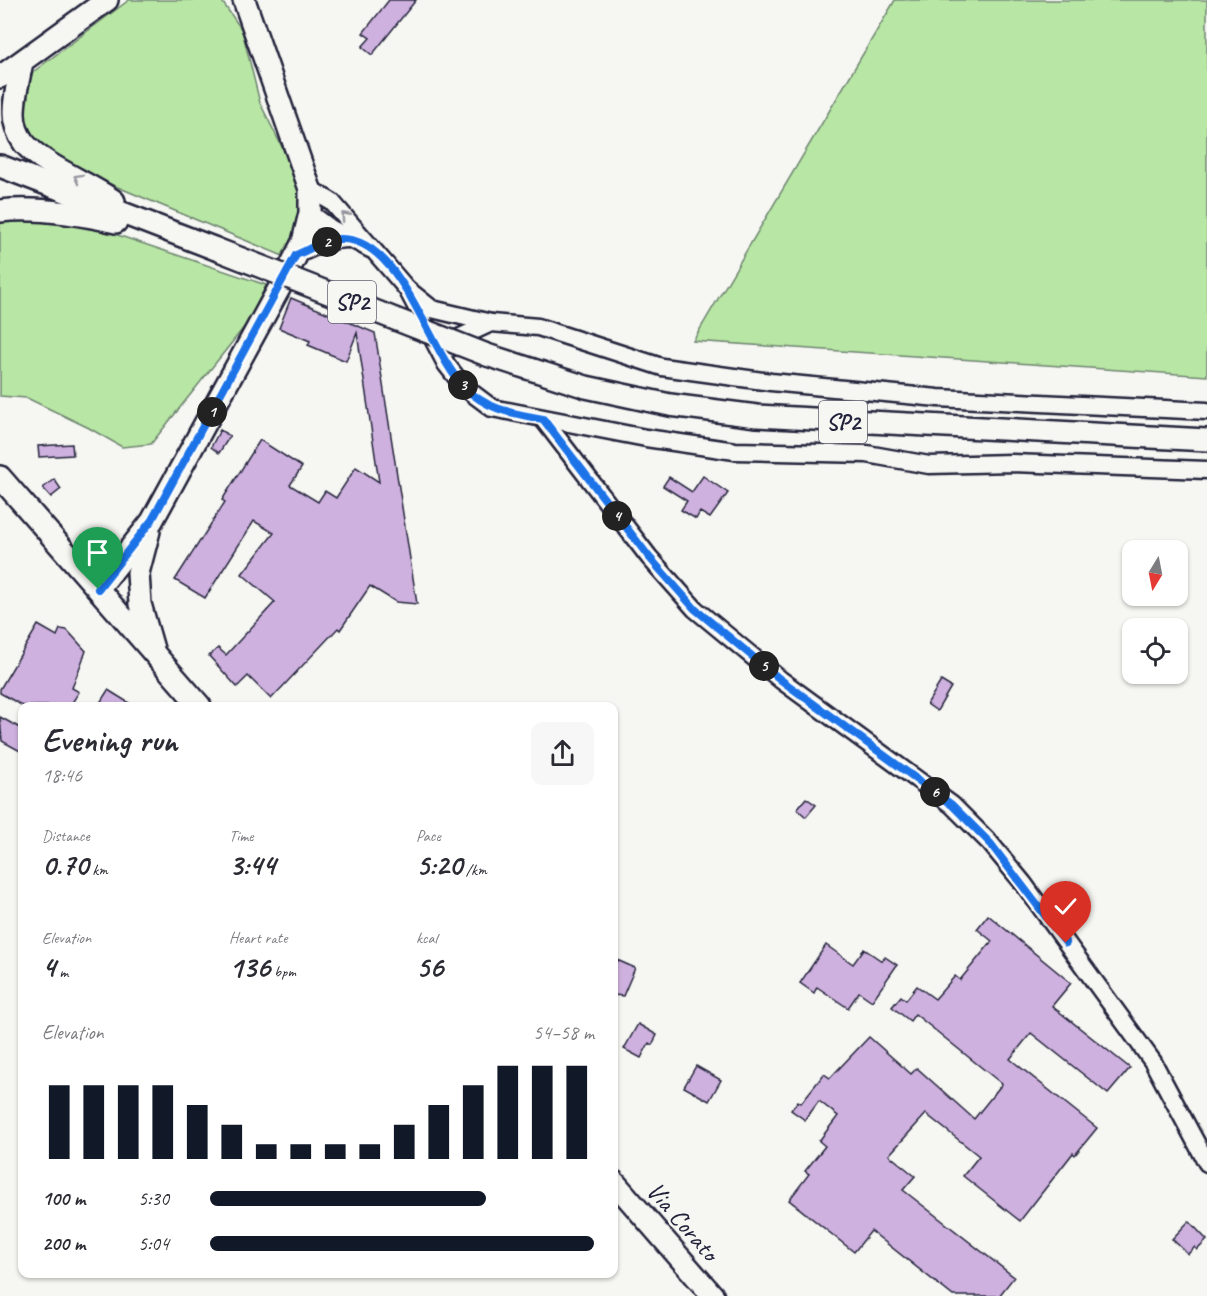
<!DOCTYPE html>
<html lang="en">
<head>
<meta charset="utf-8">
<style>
  body { margin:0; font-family:Caveat,sans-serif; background:#f7f7f7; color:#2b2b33; height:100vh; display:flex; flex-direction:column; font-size:22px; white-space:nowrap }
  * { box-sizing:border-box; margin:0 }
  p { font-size:20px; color:#7c7c81 }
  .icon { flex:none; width:33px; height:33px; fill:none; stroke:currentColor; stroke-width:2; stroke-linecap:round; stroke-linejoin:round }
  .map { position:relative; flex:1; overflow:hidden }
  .details { position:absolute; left:18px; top:702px; width:600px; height:576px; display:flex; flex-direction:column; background:#fff; border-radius:12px; box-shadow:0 2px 4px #0004 }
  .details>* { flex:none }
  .needle { width:39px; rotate:190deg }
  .buttons { position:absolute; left:1122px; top:540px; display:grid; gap:12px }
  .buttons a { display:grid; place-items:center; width:66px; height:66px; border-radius:12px; background:#fff; box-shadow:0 2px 4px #0004; font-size:30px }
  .pin { position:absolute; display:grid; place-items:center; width:51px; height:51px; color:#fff; margin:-62px -26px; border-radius:50% 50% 50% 0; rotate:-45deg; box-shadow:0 0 6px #0007 }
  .pin .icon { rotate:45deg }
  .km { position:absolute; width:30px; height:30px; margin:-15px; border-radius:50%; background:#222; color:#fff; font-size:16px; line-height:30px; text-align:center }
  .round { display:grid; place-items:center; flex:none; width:63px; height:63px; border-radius:12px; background:#f7f7f7 }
  .overview { display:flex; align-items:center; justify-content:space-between; height:102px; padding:0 24px }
  h1 { font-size:33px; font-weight:600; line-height:45px }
  .stats { display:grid; grid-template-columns:repeat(3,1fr); gap:9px; height:102px; padding:6px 24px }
  .stats div { display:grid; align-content:center }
  .stats b { font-size:30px; font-weight:600 }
  .stats small { font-size:16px; font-weight:400 }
  .stats p { font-size:16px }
  .chart { height:168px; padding:12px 24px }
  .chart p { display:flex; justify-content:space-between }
  .chart svg { width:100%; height:108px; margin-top:6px; stroke:#111827; stroke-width:6 }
  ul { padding:0 24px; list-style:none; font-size:20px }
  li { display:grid; grid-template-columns:96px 72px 1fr; align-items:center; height:45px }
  li i { height:15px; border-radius:8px; background:#111827 }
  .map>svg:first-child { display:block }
  .green { fill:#b8e6a4; stroke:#6d8470; stroke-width:1.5 }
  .building { fill:#ceb1de; stroke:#22223b; stroke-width:1.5 }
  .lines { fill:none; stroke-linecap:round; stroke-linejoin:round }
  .minor-casing { stroke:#22223b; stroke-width:21 }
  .major-casing { stroke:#22223b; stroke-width:26 }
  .minor { stroke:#f6f6f2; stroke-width:16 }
  .major { stroke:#f6f6f2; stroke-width:21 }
  .major-bridge-casing { stroke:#22223b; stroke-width:26; stroke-linecap:butt }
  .major-bridge { stroke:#f6f6f2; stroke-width:21 }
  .oneway { stroke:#9797a0 }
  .route-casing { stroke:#fff; stroke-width:12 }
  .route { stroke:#1a73e8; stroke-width:8 }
  .labels { text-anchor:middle; stroke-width:5; stroke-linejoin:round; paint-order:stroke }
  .shield { fill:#f6f6f2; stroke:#626272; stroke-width:1.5 }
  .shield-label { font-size:24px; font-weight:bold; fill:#22223b }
  .street-label { font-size:26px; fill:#22223b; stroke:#f6f6f2 }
</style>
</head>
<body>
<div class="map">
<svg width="1207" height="1296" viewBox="0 0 1207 1296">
  <rect width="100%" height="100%" fill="#f6f6f2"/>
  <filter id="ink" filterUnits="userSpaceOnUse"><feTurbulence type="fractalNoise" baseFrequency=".0167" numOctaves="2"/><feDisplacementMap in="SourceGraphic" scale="12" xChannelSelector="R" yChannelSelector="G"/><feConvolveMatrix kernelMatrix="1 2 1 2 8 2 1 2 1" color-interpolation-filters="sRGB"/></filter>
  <g filter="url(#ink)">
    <g class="green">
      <polygon points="129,0 221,0 242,30 260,103 299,181 300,221 283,256 48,158 22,131 19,102 33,72"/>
      <polygon points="895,0 1207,0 1207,376 693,341"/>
      <polygon points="0,215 67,218 266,285 249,321 151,444 122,447 89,428 27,398 0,396"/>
    </g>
    <g class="building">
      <polygon points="389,0 416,0 372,55 362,47 370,38 363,33"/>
      <polygon points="291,298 375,333 417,604 396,602 370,586 340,630 338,628 271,699 248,676 237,687 209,656 218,648 226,655 275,602 242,574 274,533 254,521 205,598 175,580 225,502 222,500 260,440 302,467 290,485 318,502 325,491 336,498 356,467 379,482 357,333 346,361 308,345 310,341 279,328"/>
      <polygon points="220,430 230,436 219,453 211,447"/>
      <polygon points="72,444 73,455 39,457 38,446"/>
      <polygon points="703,476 728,493 710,518 700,512 696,519 681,510 687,501 663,486 669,477 692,492"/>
      <polygon points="54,479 61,489 51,497 43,488"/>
      <polygon points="38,625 57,636 60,629 67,630 86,651 72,688 79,692 70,706 23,706 0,693 0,689"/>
      <polygon points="941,681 951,687 937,711 927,704"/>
      <polygon points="108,690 134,706 98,706"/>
      <polygon points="0,717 22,729 22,752 2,741"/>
      <polygon points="806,798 816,805 806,817 797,809"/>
      <polygon points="988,915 1071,983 1052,1006 1130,1068 1108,1094 1031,1033 1010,1059 1097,1128 1075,1155 1073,1153 1020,1221 963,1176 979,1156 926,1114 889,1155 915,1176 903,1190 1014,1277 999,1296 953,1296 871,1231 854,1252 789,1200 809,1174 805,1171 825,1146 819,1141 838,1116 819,1101 805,1120 791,1110 798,1101 801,1103 824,1074 830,1078 869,1037 911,1074 917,1068 974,1119 1002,1084 915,1014 910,1021 892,1007 901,996 906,1000 917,986 935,999 955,976 960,980 992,941 977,929"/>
      <polygon points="826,945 853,964 864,949 882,961 885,957 897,965 872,1001 859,992 848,1008 817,987 814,993 800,983"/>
      <polygon points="617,960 635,968 623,996 614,995 614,967"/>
      <polygon points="638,1024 657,1035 652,1045 649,1043 641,1058 624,1049"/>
      <polygon points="696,1066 721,1080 709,1101 684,1087"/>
      <polygon points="1189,1221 1207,1240 1197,1250 1195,1247 1188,1254 1172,1239"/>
    </g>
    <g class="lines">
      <g class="minor-casing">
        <g id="minor">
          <polyline points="310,189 332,202 407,289 432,309 491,323"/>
          <polyline points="310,213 330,228 370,249"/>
          <path d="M296 255C314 247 329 239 349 239"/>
          <polyline points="407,289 446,364 464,387 492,408 646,438 735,451 867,454 929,465 1012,463 1207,470"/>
          <polyline points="450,348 452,341 491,323 538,327 662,367 771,382 938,398 1207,411"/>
          <polyline points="543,419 649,557 695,609 781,680 952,805 990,843 1023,883 1153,1062 1207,1163"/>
        </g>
      </g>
      <g class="major-casing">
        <g id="major">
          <path d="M22 62C19 78 14 96 14 113 14 123 18 135 24 143 44 166 89 183 114 201"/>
          <polyline points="0,77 107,0"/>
          <polyline points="0,166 216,249"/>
          <path d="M0 211C37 207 80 214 116 222"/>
          <polyline points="487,355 586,387 670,405 757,416 1207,440"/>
          <polyline points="0,477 200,706"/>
          <polyline points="149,531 138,573 140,604 153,649"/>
          <polyline points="98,589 152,521 281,285 303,242 310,213 310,189 244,0"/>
          <polyline points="614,1182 713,1296"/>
        </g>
      </g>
      <use href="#minor" class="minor"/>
      <use href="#major" class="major"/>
      <g class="major-bridge-casing">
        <polyline id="major-bridge" points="216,249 487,355"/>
      </g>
      <use href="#major-bridge" class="major-bridge"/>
    </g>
    <defs><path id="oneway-chevron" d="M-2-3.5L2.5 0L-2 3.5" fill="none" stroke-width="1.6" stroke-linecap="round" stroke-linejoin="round" transform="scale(1.5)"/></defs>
    <g class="oneway">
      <use href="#oneway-chevron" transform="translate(78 178) rotate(-151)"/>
      <use href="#oneway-chevron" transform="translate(345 216) rotate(-132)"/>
    </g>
  </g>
  <g class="lines" filter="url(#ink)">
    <g class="route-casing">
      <path id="route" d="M98 589 152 520 296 255C310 249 324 240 339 239 400 235 429 352 464 387 489 411 512 413 543 419L649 557 695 609 781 680 952 805 990 843 1066 943"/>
    </g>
    <use href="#route" class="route"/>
  </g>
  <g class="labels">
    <g class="shield">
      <rect x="328" y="281" width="48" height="42" rx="4.5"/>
      <rect x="819" y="401" width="48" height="42" rx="4.5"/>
    </g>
    <g class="shield-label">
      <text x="352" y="310">SP2</text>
      <text x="843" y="430">SP2</text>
    </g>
    <g class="street-label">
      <text transform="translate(683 1221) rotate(49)" y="9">Via Corato</text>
    </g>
  </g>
</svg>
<div class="buttons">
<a><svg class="needle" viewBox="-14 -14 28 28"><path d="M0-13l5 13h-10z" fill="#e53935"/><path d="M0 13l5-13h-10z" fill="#7c7c81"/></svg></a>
<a><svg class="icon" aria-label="locate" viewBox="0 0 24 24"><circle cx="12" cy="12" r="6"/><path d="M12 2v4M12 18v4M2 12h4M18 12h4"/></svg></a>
</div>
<div class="pin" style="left:98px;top:589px;background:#1e9e55"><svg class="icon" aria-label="arrive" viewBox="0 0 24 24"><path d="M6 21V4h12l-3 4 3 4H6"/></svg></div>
<div class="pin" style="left:1066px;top:943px;background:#d93025"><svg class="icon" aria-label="check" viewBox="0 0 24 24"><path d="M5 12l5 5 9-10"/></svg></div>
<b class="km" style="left:212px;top:412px">1</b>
<b class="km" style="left:327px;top:242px">2</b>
<b class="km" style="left:463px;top:385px">3</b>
<b class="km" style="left:617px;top:516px">4</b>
<b class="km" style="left:764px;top:666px">5</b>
<b class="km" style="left:935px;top:792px">6</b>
<section class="details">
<div class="overview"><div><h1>Evening run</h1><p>18:46</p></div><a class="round"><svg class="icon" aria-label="share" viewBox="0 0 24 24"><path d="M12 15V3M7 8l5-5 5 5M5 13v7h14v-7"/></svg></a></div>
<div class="stats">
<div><p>Distance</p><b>0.70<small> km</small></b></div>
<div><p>Time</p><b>3:44</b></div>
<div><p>Pace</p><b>5:20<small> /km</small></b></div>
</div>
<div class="stats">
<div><p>Elevation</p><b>4<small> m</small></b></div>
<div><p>Heart rate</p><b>136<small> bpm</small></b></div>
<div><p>kcal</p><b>56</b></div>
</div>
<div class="chart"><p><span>Elevation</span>54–58 m</p>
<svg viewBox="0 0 160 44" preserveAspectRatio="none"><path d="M5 44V14M15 44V14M25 44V14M35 44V14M45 44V22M55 44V30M65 44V38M75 44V38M85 44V38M95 44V38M105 44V30M115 44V22M125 44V14M135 44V6M145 44V6M155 44V6"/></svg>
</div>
<ul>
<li><b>100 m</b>5:30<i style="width:72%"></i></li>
<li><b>200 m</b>5:04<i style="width:100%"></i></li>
</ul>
</section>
</div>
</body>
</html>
